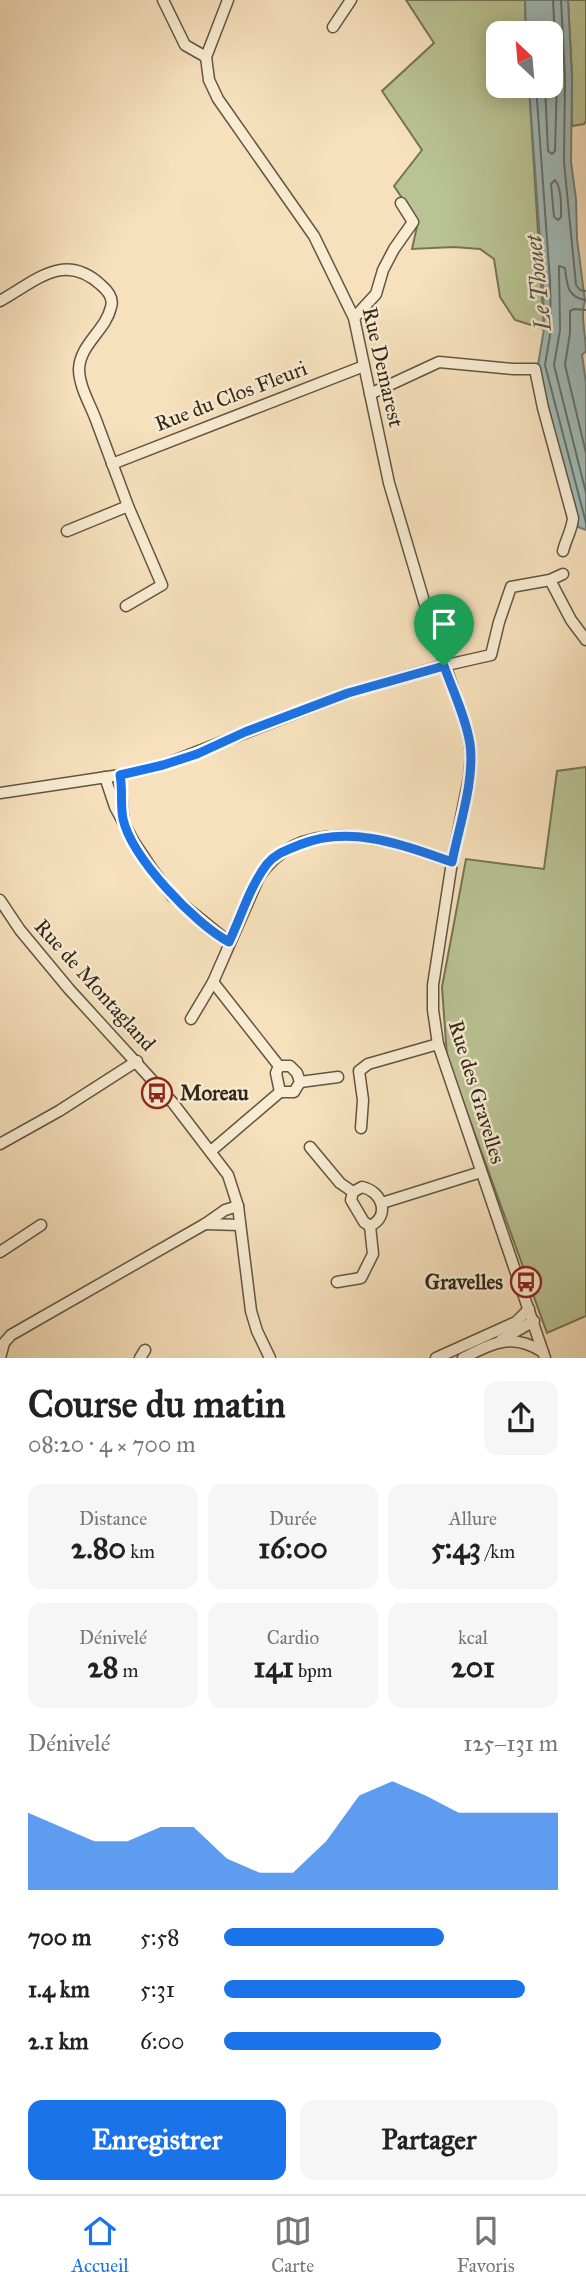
<!DOCTYPE html>
<html lang="fr">
<head>
<meta charset="utf-8">
<style>
  body { margin:0; font-family:"IM FELL Great Primer",serif; background:#f6f6f6; color:#222; height:100vh; display:flex; flex-direction:column; font-size:26px; white-space:nowrap }
  * { box-sizing:border-box; margin:0 }
  p { font-size:23px; color:#767676 }
  .icon { flex:none; width:38px; height:38px; fill:none; stroke:currentColor; stroke-width:2; stroke-linecap:round; stroke-linejoin:round }
  .map { position:relative; height:1358px; overflow:hidden }
  .details { display:flex; flex-direction:column; background:#fff; flex:1 }
  .details>* { flex:none }
  .needle { width:46px; rotate:334deg }
  .controls { position:absolute; left:486px; top:21px; display:grid; gap:14px }
  .controls a { display:grid; place-items:center; width:77px; height:77px; border-radius:14px; background:#fff; box-shadow:0 4px 18px #0003; font-size:35px }
  .pin { position:absolute; display:grid; place-items:center; width:60px; height:60px; color:#fff; margin:-72px -30px; border-radius:50% 50% 50% 0; rotate:-45deg; box-shadow:0 0 7px #0007 }
  .pin .icon { rotate:45deg }
  .round { display:grid; place-items:center; flex:none; width:74px; height:74px; border-radius:14px; background:#f6f6f6 }
  .headline { display:flex; align-items:center; justify-content:space-between; height:119px; padding:0 28px }
  h1 { font-size:38px; font-weight:700; line-height:52px }
  .stats { display:grid; grid-template-columns:repeat(3,1fr); gap:10px; height:119px; padding:7px 28px }
  .stats div { display:grid; align-content:center; border-radius:14px; background:#f6f6f6; text-align:center }
  .stats b { font-size:30px; font-weight:700 }
  .stats small { font-size:19px; font-weight:400 }
  .stats p { font-size:19px }
  .chart { height:196px; padding:14px 28px }
  .chart p { display:flex; justify-content:space-between }
  .chart svg { width:100%; height:126px; margin-top:7px; fill:#1a73e8; opacity:.7 }
  .button { display:flex; gap:14px; margin-top:auto; padding:14px 28px }
  .button a { flex:1; height:80px; border-radius:14px; background:#1a73e8; color:#fff; font-size:28px; font-weight:700; line-height:80px; text-align:center }
  .button a+a { background:#f6f6f6; color:#222 }
  ul { padding:0 28px; list-style:none; font-size:23px }
  li { display:grid; grid-template-columns:112px 84px 1fr; align-items:center; height:52px }
  li i { height:18px; border-radius:9px; background:#1a73e8 }
  .menu { display:flex; justify-content:space-around; align-items:center; height:98px; border-top:2px solid #e0e0e0; background:#fff; font-size:19px; color:#767676 }
  .menu a { display:grid; justify-items:center; gap:4px }
  .menu .current { color:#1a73e8 }
  .map>svg:first-child { display:block }
  .green { fill:#b9c393; stroke:#757456; stroke-width:2 }
  .water { fill:#a0bbb9; stroke:#747f79; stroke-width:2 }
  .lines { fill:none; stroke-linecap:round; stroke-linejoin:round }
  .shore { stroke:#68706a; stroke-width:2 }
  .minor-casing { stroke:#625542; stroke-width:13 }
  .minor { stroke:#f9ecd3; stroke-width:10 }
  .route-casing { stroke:#fff; stroke-width:14 }
  .route { stroke:#1a73e8; stroke-width:9 }
  .labels { text-anchor:middle; stroke-width:5; stroke-linejoin:round; paint-order:stroke }
  .street-label { font-size:21px; fill:#31261a; stroke:#f9ecd3 }
  .poi-label { font-size:21px; font-weight:bold; fill:#31261a; stroke:#f9ecd3; text-anchor:start }
  .water-label { font-size:23px; font-style:italic; fill:#52534a; stroke:#f9ecd3 }
</style>
</head>
<body>
<div class="map">
<svg width="586" height="1358" viewBox="0 0 586 1358">
  <rect width="100%" height="100%" fill="#f6e1bc"/>
  <filter id="stains"><feTurbulence type="fractalNoise" baseFrequency=".00286" numOctaves="4"/><feColorMatrix values="0 0 0 0 .2 0 0 0 0 .09 0 0 0 0 .02 0 0 0 .5 -.17"/></filter>
  <radialGradient id="worn" r=".72"><stop offset=".6" stop-color="#630" stop-opacity="0"/><stop offset="1" stop-color="#630" stop-opacity=".3"/></radialGradient>
  <g class="green">
    <polygon points="406,0 525,0 526,33 499,33 499,86 529,86 544,329 515,320 500,297 494,259 480,249 454,247 412,249 418,222 394,186 422,150 382,91 434,43"/>
    <polygon points="568,0 586,0 586,121 584,124 572,126 572,78"/>
    <polygon points="586,767 586,1316 547,1333 447,1057 442,987 466,859 544,869 557,771"/>
  </g>
  <path class="water" d="M525 0H568L572 78 571 162 576 199 577 239 585 301C580 315 586 336 586 351L582 355 586 383V530L578 527 538 365 544 329 543 281 529 86H551V33H526Z"/>
  <g class="lines">
    <g class="shore">
      <polyline points="561,0 565,78 564,162 576,285 580,290 586,291"/>
      <polyline points="536,86 550,281 551,329 545,365 586,523"/>
      <polyline points="545,86 548,151 552,154 555,151 557,78 553,0"/>
      <path d="M555 180C562 189 561 206 561 217L558 220 554 217 551 184Z"/>
      <path d="M586 300C567 298 567 284 565 268L559 266 560 330 554 365 586 493"/>
      <polyline points="586,310 574,309 570,311 570,333 565,365 586,453"/>
    </g>
    <g class="minor-casing">
      <g id="minor">
        <polyline points="163,0 185,45 206,57"/>
        <polyline points="228,0 206,57 209,80 218,99 314,236 354,318 389,483 429,618 468,732 471,755 469,778 452,862 433,985 433,1010 438,1044 545,1358"/>
        <polyline points="333,27 351,0"/>
        <path d="M0 301C36 281 64 251 101 285 108 291 114 298 111 307 106 330 80 344 79 369 79 386 90 404 96 420 107 449 117 477 128 506L67 531"/>
        <polyline points="354,318 376,294 383,270 394,249 413,222 401,203"/>
        <path d="M370 394 439 362 513 369H535L543 408 573 518C572 530 566 539 563 551"/>
        <polyline points="112,464 364,366"/>
        <polyline points="550,580 571,620 586,640"/>
        <polyline points="126,606 162,585 128,506"/>
        <polyline points="120,775 123,817"/>
        <polyline points="105,777 115,807 134,842 152,869 172,896 229,942"/>
        <polyline points="0,793 120,775 163,765 348,693 438,667 491,655 499,622 511,587 550,580 563,574"/>
        <polyline points="0,900 20,930 69,989 173,1103 228,1175 238,1206 251,1311 257,1331 270,1358"/>
        <polyline points="213,982 279,1066 290,1066 297,1073 300,1082 294,1092 280,1092 276,1073 279,1066"/>
        <path d="M191 1019 213 982 259 877C303 810 390 840 452 862"/>
        <polyline points="300,1082 338,1077"/>
        <polyline points="361,1128 363,1100 359,1071 368,1064 438,1044"/>
        <polyline points="0,1144 59,1111 137,1061"/>
        <polyline points="310,1147 340,1183 353,1192"/>
        <polyline points="211,1151 280,1092"/>
        <path d="M362 1187C382 1191 391 1216 370 1226L364 1222 351 1200 353 1192Z"/>
        <polyline points="382,1203 481,1172"/>
        <polyline points="205,1224 240,1225"/>
        <polyline points="0,1252 41,1225"/>
        <polyline points="337,1282 361,1278 373,1254 370,1226"/>
        <polyline points="501,1340 534,1321"/>
        <polyline points="0,1358 4,1343 11,1335 205,1224 225,1210 238,1206"/>
        <polyline points="140,1358 145,1350"/>
        <polyline points="436,1358 516,1322 529,1309"/>
        <path d="M463 1358C494 1343 512 1332 543 1352"/>
      </g>
    </g>
    <use href="#minor" class="minor"/>
  </g>
  <g class="lines">
    <g class="route-casing">
      <path id="route" d="M444 666C453 691 466 718 470 744 475 780 459 826 452 862 403 845 350 824 299 845 287 850 276 853 267 864 250 886 241 917 229 942 194 923 132 858 123 819 120 804 123 789 120 775L163 765 197 754 245 732 348 693Z"/>
    </g>
    <use href="#route" class="route"/>
  </g>
  <defs>
    <g id="bus-ring" transform="scale(1.575)"><circle r="9.5" fill="#f9ecd3" stroke="#8f2418" stroke-width="1.5"/><path d="M-5-6H5V4H4V6H2V4H-2V6H-4V4H-5ZM-3.5-4V0h7V-4ZM-3.5 1.2v1.5H-2V1.2ZM2 1.2v1.5H3.5V1.2Z" fill="#8f2418"/></g>
  </defs>
  <g fill-rule="evenodd">
    <use href="#bus-ring" x="157" y="1093"/>
    <use href="#bus-ring" x="526" y="1282"/>
  </g>
  <g class="labels">
    <g class="street-label">
      <text transform="translate(383 367) rotate(77)" y="7">Rue Demarest</text>
      <text transform="translate(231 396) rotate(-21)" y="7">Rue du Clos Fleuri</text>
      <text transform="translate(95 985) rotate(48)" y="7">Rue de Montagland</text>
      <text transform="translate(477 1092) rotate(73)" y="7">Rue des Gravelles</text>
    </g>
    <g class="poi-label">
      <text x="180" y="1100">Moreau</text>
      <text x="503" y="1289" text-anchor="end">Gravelles</text>
    </g>
    <g class="water-label">
      <text transform="translate(538 283) rotate(-96)" y="8">Le Thouet</text>
    </g>
  </g>
  <rect width="100%" height="100%" filter="url(#stains)"/>
  <rect width="100%" height="100%" fill="url(#worn)"/>
</svg>
<div class="controls">
<a><svg class="needle" viewBox="-14 -14 28 28"><path d="M0-13l5 13h-10z" fill="#e53935"/><path d="M0 13l5-13h-10z" fill="#767676"/></svg></a>
</div>
<div class="pin" style="left:444px;top:666px;background:#1e9e55"><svg class="icon" aria-label="arrive" viewBox="0 0 24 24"><path d="M6 21V4h12l-3 4 3 4H6"/></svg></div>
</div>
<section class="details">
<div class="headline"><div><h1>Course du matin</h1><p>08:20 · 4 × 700 m</p></div><a class="round"><svg class="icon" aria-label="share" viewBox="0 0 24 24"><path d="M12 15V3M7 8l5-5 5 5M5 13v7h14v-7"/></svg></a></div>
<div class="stats">
<div><p>Distance</p><b>2.80<small> km</small></b></div>
<div><p>Durée</p><b>16:00</b></div>
<div><p>Allure</p><b>5:43<small> /km</small></b></div>
</div>
<div class="stats">
<div><p>Dénivelé</p><b>28<small> m</small></b></div>
<div><p>Cardio</p><b>141<small> bpm</small></b></div>
<div><p>kcal</p><b>201</b></div>
</div>
<div class="chart"><p><span>Dénivelé</span>125–131 m</p>
<svg viewBox="0 0 160 44" preserveAspectRatio="none"><path d="M0 44V17L10 22L20 27L30 27L40 22L50 22L60 33L70 38L80 38L90 27L100 11L110 6L120 11L130 17L140 17L150 17L160 17V44z"/></svg>
</div>
<ul>
<li><b>700 m</b>5:58<i style="width:66%"></i></li>
<li><b>1.4 km</b>5:31<i style="width:90%"></i></li>
<li><b>2.1 km</b>6:00<i style="width:65%"></i></li>
</ul>
<div class="button"><a>Enregistrer</a><a>Partager</a></div>
</section>
<nav class="menu">
<a class="current"><svg class="icon" aria-label="home" viewBox="0 0 24 24"><path d="M3 11l9-7 9 7M6 9v11h12V9"/></svg>Accueil</a>
<a><svg class="icon" aria-label="map" viewBox="0 0 24 24"><path d="M3 6l6-2 6 2 6-2v14l-6 2-6-2-6 2zM9 4v14M15 6v14"/></svg>Carte</a>
<a><svg class="icon" aria-label="saved" viewBox="0 0 24 24"><path d="M7 4h10v16l-5-4-5 4z"/></svg>Favoris</a>
</nav>
</body>
</html>
